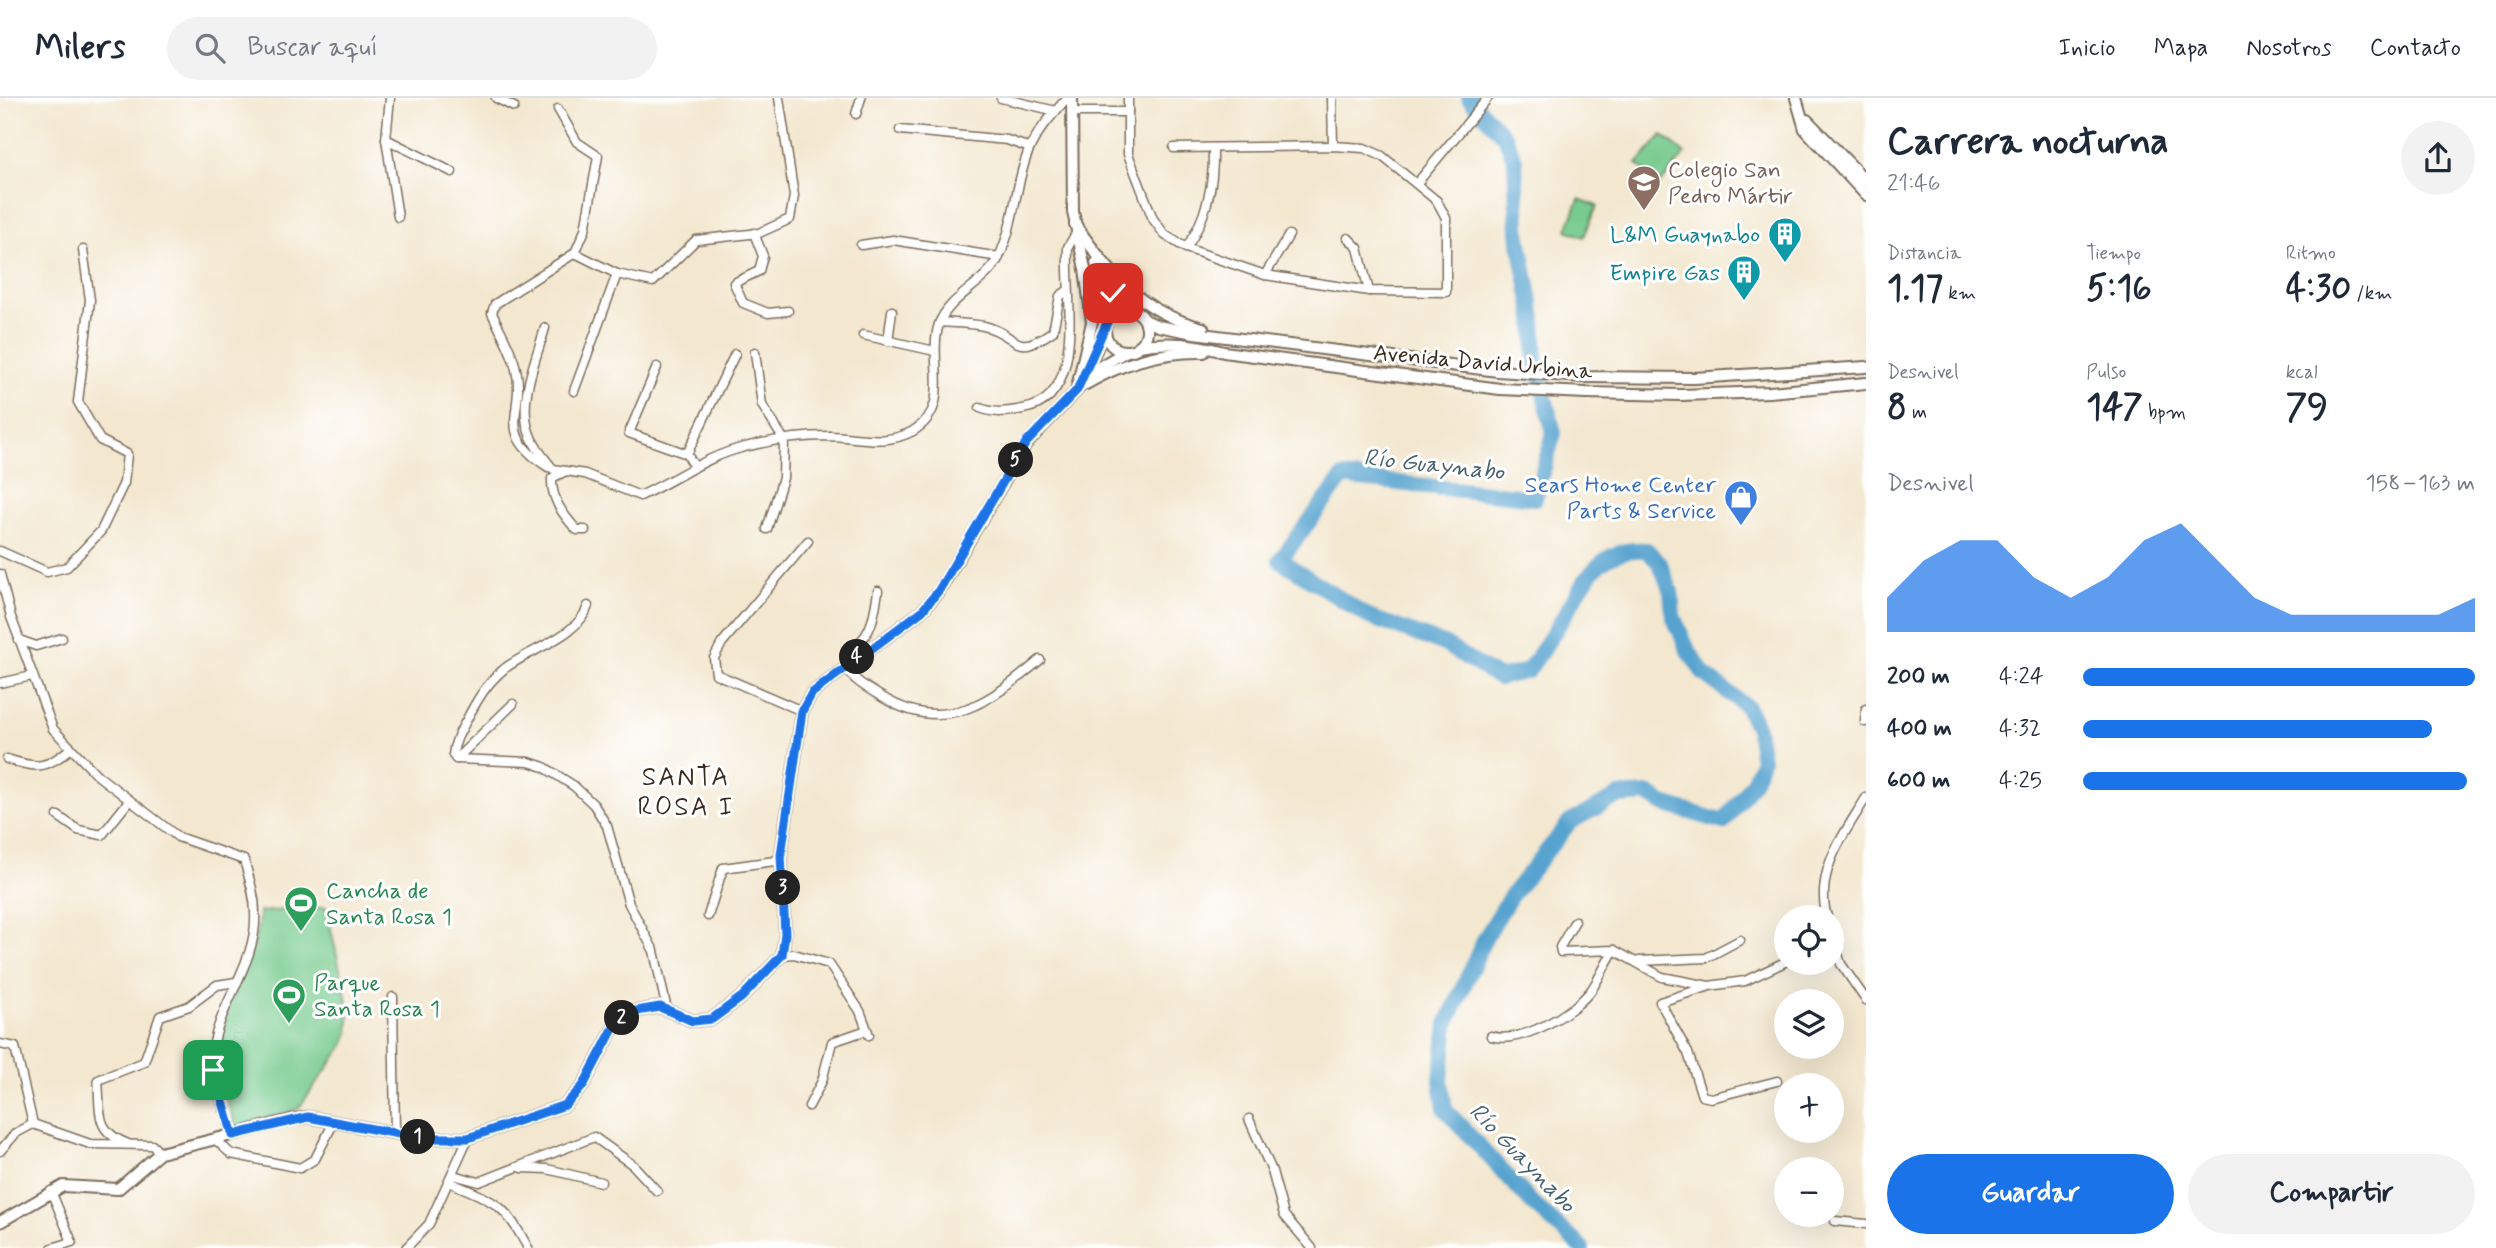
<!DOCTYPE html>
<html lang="es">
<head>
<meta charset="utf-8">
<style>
  body { margin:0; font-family:Mynerve,sans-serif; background:#f2f2f3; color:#1f2937; height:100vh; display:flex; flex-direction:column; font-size:26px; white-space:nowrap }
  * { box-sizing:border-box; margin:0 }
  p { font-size:23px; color:#747a83 }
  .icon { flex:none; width:38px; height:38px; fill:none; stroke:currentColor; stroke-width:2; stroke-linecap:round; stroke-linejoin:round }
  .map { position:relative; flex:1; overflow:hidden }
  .panel { display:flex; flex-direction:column; background:#fff; width:630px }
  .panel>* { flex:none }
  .buttons { position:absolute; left:1774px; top:807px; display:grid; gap:14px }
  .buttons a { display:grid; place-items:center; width:70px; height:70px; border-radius:50%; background:#fff; box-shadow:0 7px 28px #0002; font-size:35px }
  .pin { position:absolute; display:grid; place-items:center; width:60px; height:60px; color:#fff; margin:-30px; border-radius:14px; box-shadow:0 4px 10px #0006 }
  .km { position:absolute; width:35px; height:35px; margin:-18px; border-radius:50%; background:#222; color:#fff; font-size:19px; line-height:35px; text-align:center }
  .round { display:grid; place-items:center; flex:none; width:74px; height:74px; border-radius:37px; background:#f2f2f3 }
  .headline { display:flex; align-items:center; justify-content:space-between; height:119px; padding:0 21px }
  h1 { font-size:38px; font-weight:700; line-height:52px }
  .stats { display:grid; grid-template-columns:repeat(3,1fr); gap:10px; height:119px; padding:7px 21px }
  .stats div { display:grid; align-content:center }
  .stats b { font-size:35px; font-weight:700 }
  .stats small { font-size:19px; font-weight:400 }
  .stats p { font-size:19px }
  .chart { height:196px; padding:14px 21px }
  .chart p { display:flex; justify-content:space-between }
  .chart svg { width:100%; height:126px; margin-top:7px; fill:#1a73e8; opacity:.7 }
  .action { display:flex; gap:14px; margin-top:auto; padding:14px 21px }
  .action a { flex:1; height:80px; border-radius:42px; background:#1a73e8; color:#fff; font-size:28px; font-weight:700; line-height:80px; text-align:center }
  .action a+a { background:#f2f2f3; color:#1f2937 }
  ul { padding:0 21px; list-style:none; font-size:23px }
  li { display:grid; grid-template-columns:112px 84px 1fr; align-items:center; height:52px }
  li i { height:18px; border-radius:9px; background:#1a73e8 }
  header { display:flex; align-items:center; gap:42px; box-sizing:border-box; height:98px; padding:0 35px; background:#fff; border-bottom:2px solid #e0e1e3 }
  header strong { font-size:33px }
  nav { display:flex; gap:38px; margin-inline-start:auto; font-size:24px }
  .search { width:490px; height:63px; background:#f2f2f3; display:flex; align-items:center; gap:18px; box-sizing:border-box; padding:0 24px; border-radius:38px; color:#747a83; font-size:26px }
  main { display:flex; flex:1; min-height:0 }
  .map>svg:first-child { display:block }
  .green { fill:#77cb8e; stroke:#597a56; stroke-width:2 }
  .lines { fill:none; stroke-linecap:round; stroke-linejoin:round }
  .river { stroke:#56a3cf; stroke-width:16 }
  .street-casing { stroke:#7b6c5c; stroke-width:11 }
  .secondary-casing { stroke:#7b6c5c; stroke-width:14 }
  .street { stroke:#fff; stroke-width:8 }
  .secondary { stroke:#fff; stroke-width:10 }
  .route-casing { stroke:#fff; stroke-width:14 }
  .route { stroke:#1a73e8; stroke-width:9 }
  .labels { text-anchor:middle; stroke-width:6; stroke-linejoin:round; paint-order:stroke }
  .education-label { font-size:23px; fill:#785e54; stroke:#fff; text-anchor:start }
  .culture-label { font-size:23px; fill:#0d838f; stroke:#fff; text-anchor:end }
  .street-label { font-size:23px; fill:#3b2a1e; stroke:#fff }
  .shop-label { font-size:23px; fill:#366cbe; stroke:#fff; text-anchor:end }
  .leisure-label { font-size:23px; fill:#27864d; stroke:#fff; text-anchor:start }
  .water-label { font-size:24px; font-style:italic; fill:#47606e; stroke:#fff }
  .quarter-label { font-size:26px; letter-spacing:2px; fill:#3b2a1e; stroke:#fff }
</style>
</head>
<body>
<header>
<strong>Milers</strong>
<div class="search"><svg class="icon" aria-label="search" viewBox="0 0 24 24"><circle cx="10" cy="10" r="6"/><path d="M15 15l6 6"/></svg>Buscar aquí</div>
<nav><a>Inicio</a><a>Mapa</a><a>Nosotros</a><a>Contacto</a></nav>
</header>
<main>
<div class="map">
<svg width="1866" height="1150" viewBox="0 0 1866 1150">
  <rect width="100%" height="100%" fill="#fff"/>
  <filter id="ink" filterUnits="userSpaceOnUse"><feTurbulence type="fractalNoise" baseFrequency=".0143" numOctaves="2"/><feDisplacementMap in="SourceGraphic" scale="14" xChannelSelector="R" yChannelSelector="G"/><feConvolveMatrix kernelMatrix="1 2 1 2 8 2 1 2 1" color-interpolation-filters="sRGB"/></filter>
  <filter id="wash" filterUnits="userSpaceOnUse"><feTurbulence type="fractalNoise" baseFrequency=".00686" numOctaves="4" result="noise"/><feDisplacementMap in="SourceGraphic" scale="28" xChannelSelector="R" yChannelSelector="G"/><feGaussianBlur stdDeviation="1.57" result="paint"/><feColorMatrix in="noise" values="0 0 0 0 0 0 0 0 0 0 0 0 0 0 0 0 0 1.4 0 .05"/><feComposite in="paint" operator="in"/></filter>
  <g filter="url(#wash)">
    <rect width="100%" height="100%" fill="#f3e7cf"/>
    <g class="green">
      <polygon points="1662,37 1685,56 1660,86 1637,66"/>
      <polygon points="1579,101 1597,108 1584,139 1567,132"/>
      <path d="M326 809 349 911V934L344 947 298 1011 236 1029C229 1007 216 979 216 955 217 909 259 863 259 814Z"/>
    </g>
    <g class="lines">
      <path class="river" d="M1469 0 1505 39 1515 62 1518 134 1534 220 1536 265 1554 335 1535 400 1343 379 1280 462 1369 519 1444 546 1499 580 1528 573C1540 555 1553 537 1564 518 1585 483 1599 448 1647 452L1660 466 1671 493 1673 518 1688 552 1704 576 1747 609 1757 630 1762 662 1753 684 1724 724 1663 706 1648 696 1618 698 1570 724 1510 799 1484 842 1447 926 1441 982 1445 1011 1532 1105 1582 1150"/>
    </g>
  </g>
  <g filter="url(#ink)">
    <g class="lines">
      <g class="street-casing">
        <g id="street">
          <polyline points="390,0 386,41 398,119"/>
          <polyline points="496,0 514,9"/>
          <polyline points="1001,0 1056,13"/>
          <polyline points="1128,0 1128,56 1153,121 1165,137 1186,150 1265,177 1369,193 1446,194 1446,120 1437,103 1382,58 1364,50 1333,48 1174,50"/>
          <polyline points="1332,0 1333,48"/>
          <polyline points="558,11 577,44 598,58 585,132 575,155"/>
          <polyline points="1072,14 1128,14"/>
          <polyline points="856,16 861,0"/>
          <polyline points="900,32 1007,42 1030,50"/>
          <polyline points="386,41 452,74"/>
          <polyline points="1417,85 1488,0"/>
          <polyline points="754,135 763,158 759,173 734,185 743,205 768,215 788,213"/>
          <polyline points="1348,140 1358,150 1369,193"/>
          <polyline points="861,147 893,142 999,159"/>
          <path d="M1186 150C1207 120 1214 87 1213 51"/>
          <polyline points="1265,177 1289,137"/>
          <path d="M940 224C954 225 970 225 984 228 1019 236 1012 262 1053 233L1060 198 1067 193"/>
          <path d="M545 230C536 262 516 306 531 339 536 351 545 361 553 371L585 376 640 398C676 382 706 358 745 349 772 342 803 338 830 338 859 339 886 348 913 333 954 309 927 263 939 226 949 198 986 186 999 159 1015 126 1015 85 1029 52 1037 33 1054 15 1067 0"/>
          <polyline points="863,237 935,253"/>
          <polyline points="888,243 892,213"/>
          <polyline points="755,254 762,307 784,342 783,380 767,431"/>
          <polyline points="657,269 629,335 687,356 694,368"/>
          <polyline points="574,293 617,176"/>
          <path d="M980 310C995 316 1007 314 1023 311 1088 301 1065 197 1068 149L1075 137"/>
          <polyline points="687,356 735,256"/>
          <path d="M548 369C493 334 526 315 516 271 512 252 500 233 492 215L495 206 575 155 617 176 653 184 696 142 759 135 790 121 794 98 779 0"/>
          <path d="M564 374 552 380C551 401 563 417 577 432H585"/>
          <polyline points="0,453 47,474 67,469 101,433 124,385 127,356 100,342 78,304 90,202 83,152"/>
          <path d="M0 476 11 519 53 631 97 677 178 739 244 762C249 780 255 797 255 815 258 866 215 909 212 959 211 983 226 1014 233 1037"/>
          <path d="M588 508C579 538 528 552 504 571 486 586 477 602 466 623 460 634 454 644 453 657L456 661 529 664 544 669 574 688 594 707 607 728 629 806 654 853 667 912"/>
          <polyline points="19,542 36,548 62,540"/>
          <path d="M854 562 857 546C873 535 875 511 878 493"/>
          <path d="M845 569C854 583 867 590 882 599 945 638 990 604 1040 562"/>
          <polyline points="0,585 32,578"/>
          <polyline points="802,613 716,576 714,560 722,545 808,443"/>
          <polyline points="1865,624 1866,611"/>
          <path d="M7 661C37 671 47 671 71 650"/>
          <polyline points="456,661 513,606"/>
          <polyline points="58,718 78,732 102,737 129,703"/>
          <polyline points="708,818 723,770 775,763 781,757"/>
          <path d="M1827 819C1814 774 1844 736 1866 700"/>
          <polyline points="1575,823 1560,849 1561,854 1614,852 1662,879 1709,888 1745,883 1787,863"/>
          <polyline points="1832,836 1841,866 1866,902"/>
          <polyline points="782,857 794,856 829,866 860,913 869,937"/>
          <polyline points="1639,863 1706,860 1740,842"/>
          <polyline points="1707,889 1660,904 1688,955 1702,998 1711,1000 1777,983"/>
          <polyline points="393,899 395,1035"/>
          <path d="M1491 938C1520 947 1575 915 1592 891 1600 879 1606 865 1614 852"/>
          <polyline points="0,946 15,949 33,1026"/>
          <polyline points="809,1008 822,983 832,944 867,932"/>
          <polyline points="1249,1021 1272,1073 1284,1117 1312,1150"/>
          <polyline points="215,1041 231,1056 300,1070 315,1061 334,1024"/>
          <path d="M128 1046C94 1033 101 1015 98 982L144 964 160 918 189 908 217 887 236 884"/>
          <polyline points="0,1053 16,1035 33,1026 90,1046 152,1047 160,1055"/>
          <polyline points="522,1070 547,1071 601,1084"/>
          <polyline points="453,1077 479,1084 594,1039 633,1067 657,1093"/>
          <path d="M449 1084C495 1104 504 1104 528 1150"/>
          <polyline points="51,1093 72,1144 52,1150"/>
          <polyline points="1835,1123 1866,1126"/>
          <polyline points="406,1150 429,1126 468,1040"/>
        </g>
      </g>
      <g class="secondary-casing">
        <g id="secondary">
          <polyline points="1072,0 1073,114 1085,171 1092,224 1077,289"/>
          <polyline points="1796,0 1805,31 1866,97"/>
          <polyline points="1807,22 1866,83"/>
          <path d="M1075 126C1110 177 1140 214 1203 230"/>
          <polyline points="1096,165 1107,187 1131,212"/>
          <polyline points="1093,174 1102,195 1107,223"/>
          <circle cx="1126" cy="232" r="21"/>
          <polyline points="1145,222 1158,228 1194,235 1498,273 1583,279 1694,280 1866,269"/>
          <path d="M1139 248C1168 243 1196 246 1224 254L1500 291 1586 295 1681 297 1770 294 1866 285"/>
          <polyline points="1086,274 1105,232"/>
          <path d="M1086 286C1123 264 1161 253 1204 254"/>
          <polyline points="0,1124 63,1088 118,1091 160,1055 295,1021 308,1019 421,1040 468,1040 565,1007 583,988 614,929 631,914 660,909 693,923 712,921 742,899 782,857 785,836 781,757 802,613 812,595 922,513 939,493 1026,346 1099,269 1127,253"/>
        </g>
      </g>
      <use href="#street" class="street"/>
      <use href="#secondary" class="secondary"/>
    </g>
  </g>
  <g class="lines" filter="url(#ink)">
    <g class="route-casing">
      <polyline id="route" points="213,972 233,1037 308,1019 421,1040 468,1040 565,1007 583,988 614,929 631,914 660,909 693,923 712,921 742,899 782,857 785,836 781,757 802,613 812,595 922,513 939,492 1026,345 1077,292 1109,220 1119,212 1131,212 1113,195"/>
    </g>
    <use href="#route" class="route"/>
  </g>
  <defs>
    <g id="university-pin" transform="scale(1.75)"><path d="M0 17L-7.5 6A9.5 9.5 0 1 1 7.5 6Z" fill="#8d6e63" stroke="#fff"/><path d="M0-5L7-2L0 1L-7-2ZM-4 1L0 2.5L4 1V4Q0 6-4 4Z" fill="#fff"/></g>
    <g id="building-pin" transform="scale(1.75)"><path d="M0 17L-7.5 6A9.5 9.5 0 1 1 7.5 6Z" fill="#0f9aa8" stroke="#fff"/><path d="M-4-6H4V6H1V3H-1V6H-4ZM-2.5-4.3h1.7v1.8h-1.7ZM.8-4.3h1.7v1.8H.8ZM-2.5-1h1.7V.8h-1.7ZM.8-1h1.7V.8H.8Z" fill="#fff"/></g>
    <g id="shop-pin" transform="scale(1.75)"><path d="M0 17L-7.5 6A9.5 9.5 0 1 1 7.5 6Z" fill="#3f7fe0" stroke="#fff"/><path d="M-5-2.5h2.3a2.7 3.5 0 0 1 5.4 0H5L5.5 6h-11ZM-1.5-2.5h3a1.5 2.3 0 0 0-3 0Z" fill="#fff"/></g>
    <g id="stadium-pin" transform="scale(1.75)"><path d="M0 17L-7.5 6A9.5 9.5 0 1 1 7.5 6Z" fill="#2e9e5b" stroke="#fff"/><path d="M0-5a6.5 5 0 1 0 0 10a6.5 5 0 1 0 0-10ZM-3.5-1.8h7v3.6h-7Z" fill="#fff"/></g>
  </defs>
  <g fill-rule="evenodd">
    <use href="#university-pin" x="1644" y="84"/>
    <use href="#building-pin" x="1785" y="136"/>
    <use href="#building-pin" x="1744" y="174"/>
    <use href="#shop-pin" x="1741" y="399"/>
    <use href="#stadium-pin" x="301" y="805"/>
    <use href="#stadium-pin" x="289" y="897"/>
  </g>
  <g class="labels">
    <g class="education-label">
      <text x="1668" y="79">Colegio San<tspan x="1668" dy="26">Pedro Mártir</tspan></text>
    </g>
    <g class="culture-label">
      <text x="1760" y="144">L&amp;M Guaynabo</text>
      <text x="1720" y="182">Empire Gas</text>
    </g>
    <g class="street-label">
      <text transform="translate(1483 263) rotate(5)" y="8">Avenida David Urbina</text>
    </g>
    <g class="shop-label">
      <text x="1716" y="394">Sears Home Center<tspan x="1716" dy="26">Parts &amp; Service</tspan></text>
    </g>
    <g class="leisure-label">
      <text x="326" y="800">Cancha de<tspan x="326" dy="26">Santa Rosa 1</tspan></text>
      <text x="314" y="892">Parque<tspan x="314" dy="26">Santa Rosa 1</tspan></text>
    </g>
    <g class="water-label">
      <text transform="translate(1434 366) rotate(6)" y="8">Río Guaynabo</text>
      <text transform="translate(1523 1059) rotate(46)" y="8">Río Guaynabo</text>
    </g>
    <g class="quarter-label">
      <text x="686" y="687">SANTA<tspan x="686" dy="30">ROSA I</tspan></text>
    </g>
  </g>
</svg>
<div class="buttons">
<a><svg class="icon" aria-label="locate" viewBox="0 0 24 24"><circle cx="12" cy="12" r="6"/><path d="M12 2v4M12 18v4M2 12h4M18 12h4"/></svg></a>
<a><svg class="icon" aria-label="layers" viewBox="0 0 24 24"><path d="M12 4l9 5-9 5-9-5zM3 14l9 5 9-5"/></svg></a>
<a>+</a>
<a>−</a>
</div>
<div class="pin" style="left:213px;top:972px;background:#1e9e55"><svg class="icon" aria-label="arrive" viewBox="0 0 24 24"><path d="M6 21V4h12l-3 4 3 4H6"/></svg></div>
<div class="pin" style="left:1113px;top:195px;background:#d93025"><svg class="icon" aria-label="check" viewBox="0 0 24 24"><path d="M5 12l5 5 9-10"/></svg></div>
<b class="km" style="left:418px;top:1039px">1</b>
<b class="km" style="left:622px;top:920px">2</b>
<b class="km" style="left:783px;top:790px">3</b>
<b class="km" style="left:857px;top:559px">4</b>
<b class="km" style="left:1016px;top:362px">5</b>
</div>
<section class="panel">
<div class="headline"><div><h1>Carrera nocturna</h1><p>21:46</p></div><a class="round"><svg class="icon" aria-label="share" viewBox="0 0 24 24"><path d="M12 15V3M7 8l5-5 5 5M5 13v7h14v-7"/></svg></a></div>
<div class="stats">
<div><p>Distancia</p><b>1.17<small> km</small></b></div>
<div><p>Tiempo</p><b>5:16</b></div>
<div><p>Ritmo</p><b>4:30<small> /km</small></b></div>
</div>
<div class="stats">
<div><p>Desnivel</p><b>8<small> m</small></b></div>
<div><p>Pulso</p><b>147<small> bpm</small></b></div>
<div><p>kcal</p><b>79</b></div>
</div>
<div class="chart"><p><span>Desnivel</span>158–163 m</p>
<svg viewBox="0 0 160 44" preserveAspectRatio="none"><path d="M0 44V32L10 19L20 12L30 12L40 25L50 32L60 25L70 12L80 6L90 19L100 32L110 38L120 38L130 38L140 38L150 38L160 32V44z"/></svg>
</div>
<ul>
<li><b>200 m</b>4:24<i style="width:100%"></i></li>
<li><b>400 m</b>4:32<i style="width:89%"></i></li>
<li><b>600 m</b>4:25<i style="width:98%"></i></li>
</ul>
<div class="action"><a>Guardar</a><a>Compartir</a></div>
</section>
</main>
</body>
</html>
